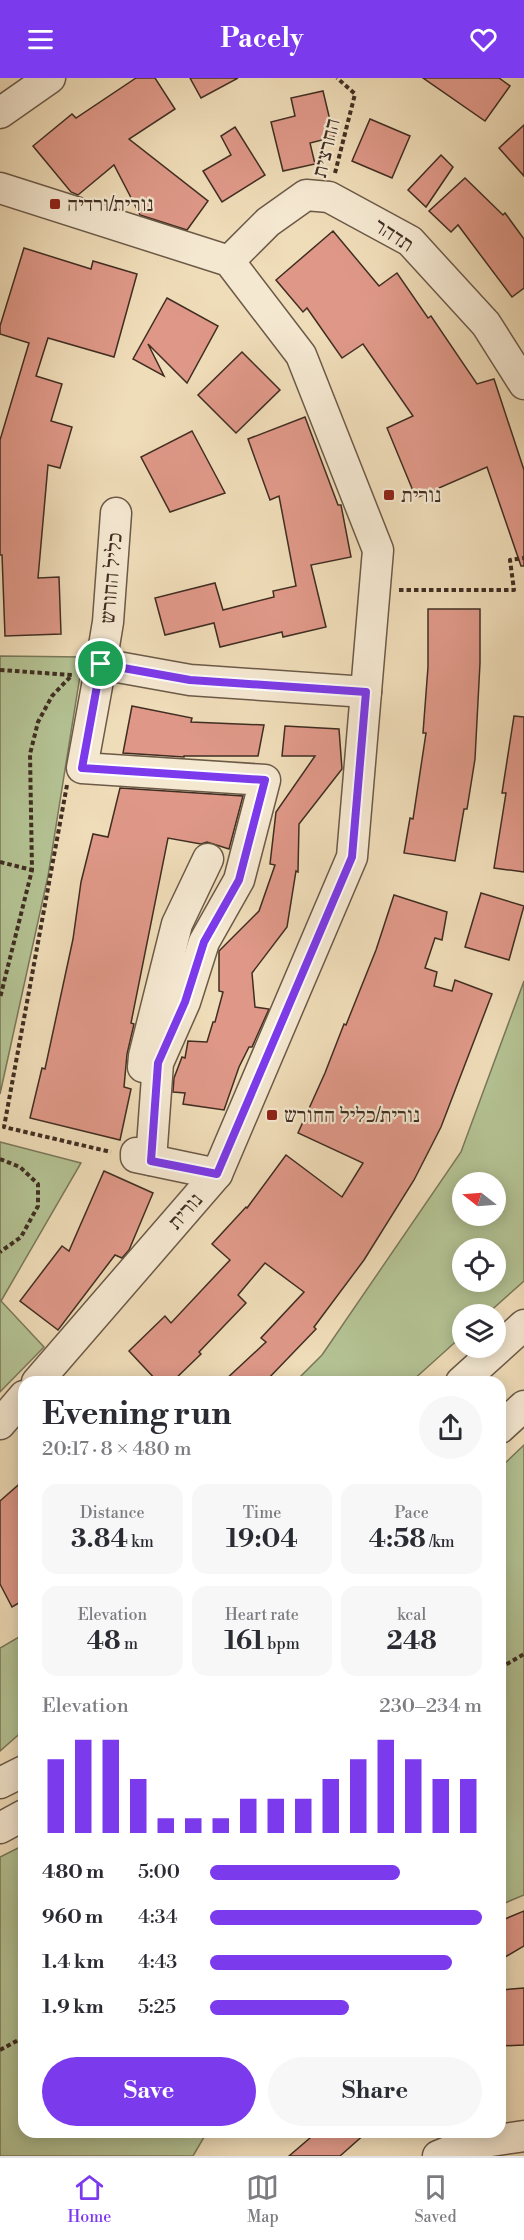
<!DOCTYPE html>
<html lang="en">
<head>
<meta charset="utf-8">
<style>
  body { margin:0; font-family:"Libre Bodoni","Frank Ruhl Libre",serif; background:#f7f7f7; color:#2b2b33; height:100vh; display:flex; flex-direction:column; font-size:22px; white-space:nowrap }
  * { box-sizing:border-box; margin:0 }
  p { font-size:20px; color:#7c7c81 }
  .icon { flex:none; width:33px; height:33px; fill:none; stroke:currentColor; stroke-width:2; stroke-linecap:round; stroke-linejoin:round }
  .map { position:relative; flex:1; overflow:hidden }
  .side { position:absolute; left:18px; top:1298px; width:488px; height:762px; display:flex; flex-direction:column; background:#fff; border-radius:18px; box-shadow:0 3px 15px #0003 }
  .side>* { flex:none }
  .needle { width:39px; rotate:287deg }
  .fabs { position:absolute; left:452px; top:1094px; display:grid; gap:12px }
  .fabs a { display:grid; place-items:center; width:54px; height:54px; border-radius:50%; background:#fff; box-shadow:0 3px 15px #0003; font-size:30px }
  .pin { position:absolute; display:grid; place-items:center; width:51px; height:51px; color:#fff; margin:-26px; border:3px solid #fff; border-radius:50%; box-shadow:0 2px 6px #0007 }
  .round { display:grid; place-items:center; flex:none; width:63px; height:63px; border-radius:32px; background:#f7f7f7 }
  .overview { display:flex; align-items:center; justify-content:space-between; height:102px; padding:0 24px }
  h1 { font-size:33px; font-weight:700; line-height:45px }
  .metrics { display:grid; grid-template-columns:repeat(3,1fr); gap:9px; height:102px; padding:6px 24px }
  .metrics div { display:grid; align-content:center; border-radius:15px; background:#f7f7f7; text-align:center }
  .metrics b { font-size:26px; font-weight:700 }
  .metrics small { font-size:16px; font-weight:400 }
  .metrics p { font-size:16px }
  .chart { height:168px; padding:12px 24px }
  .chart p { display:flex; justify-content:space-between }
  .chart svg { width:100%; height:108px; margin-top:6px; stroke:#7c3aed; stroke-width:6 }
  .cta { display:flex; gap:12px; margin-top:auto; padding:12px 24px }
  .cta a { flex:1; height:69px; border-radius:36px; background:#7c3aed; color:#fff; font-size:24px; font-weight:700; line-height:69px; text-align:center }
  .cta a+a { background:#f7f7f7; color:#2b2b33 }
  ul { padding:0 24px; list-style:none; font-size:20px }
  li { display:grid; grid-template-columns:96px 72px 1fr; align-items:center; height:45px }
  li i { height:15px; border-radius:8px; background:#7c3aed }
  header { display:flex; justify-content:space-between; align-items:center; height:78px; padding:0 24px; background:#7c3aed; color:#fff; font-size:27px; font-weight:700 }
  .menu { display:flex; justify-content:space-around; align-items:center; height:84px; border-top:2px solid #e1e1e2; background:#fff; font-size:16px; color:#7c7c81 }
  .menu a { display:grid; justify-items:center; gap:3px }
  .menu .current { color:#7c3aed }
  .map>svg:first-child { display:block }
  .green { fill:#b4c293; stroke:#7a785a; stroke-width:1.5; fill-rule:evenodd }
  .building { fill:#df9888; stroke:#402e22; stroke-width:1.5 }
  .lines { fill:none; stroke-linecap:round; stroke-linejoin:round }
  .minor-casing { stroke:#6c5a48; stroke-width:33 }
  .path { stroke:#402e22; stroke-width:4; stroke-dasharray:4.5 3; stroke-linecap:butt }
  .minor { stroke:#f5e8d1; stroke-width:30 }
  .route-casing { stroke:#fff; stroke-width:12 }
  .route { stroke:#7c3aed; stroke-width:8 }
  .poi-dot { fill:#8f2418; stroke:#f5e8d1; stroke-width:2 }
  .labels { text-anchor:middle; stroke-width:4.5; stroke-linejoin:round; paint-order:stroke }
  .street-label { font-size:21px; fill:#402e22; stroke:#f5e8d1 }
  .poi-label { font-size:21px; fill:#402e22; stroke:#f5e8d1; text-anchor:start }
</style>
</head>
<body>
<header><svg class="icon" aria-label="menu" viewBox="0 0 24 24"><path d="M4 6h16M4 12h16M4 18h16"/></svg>Pacely<svg class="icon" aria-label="heart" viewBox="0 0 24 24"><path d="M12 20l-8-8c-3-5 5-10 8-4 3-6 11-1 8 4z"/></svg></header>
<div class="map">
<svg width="524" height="2078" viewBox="0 0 524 2078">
  <rect width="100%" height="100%" fill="#efdcb8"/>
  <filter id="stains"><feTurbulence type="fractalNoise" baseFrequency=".00333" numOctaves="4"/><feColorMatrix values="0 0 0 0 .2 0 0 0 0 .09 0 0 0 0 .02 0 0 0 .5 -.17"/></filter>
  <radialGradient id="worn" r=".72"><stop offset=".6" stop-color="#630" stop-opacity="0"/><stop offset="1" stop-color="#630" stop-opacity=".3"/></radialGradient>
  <g class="green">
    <polygon points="0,578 83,579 48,798 0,1016"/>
    <path d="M524 903V1203L487 1236H462V1258L412 1303H296L322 1277 461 1074ZM462 1104H495V1137H462ZM462 1170H495V1203H462Z"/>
    <polygon points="0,1064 81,1085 1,1223 44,1269 0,1314"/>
    <polygon points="524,1367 524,1817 500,1827 500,1390"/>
    <polygon points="24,1556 24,1652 0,1673 0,1570"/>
    <polygon points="24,1767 24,2054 207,2054 193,2078 0,2078 0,1779"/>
  </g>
  <g class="building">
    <polygon points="136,0 155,0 175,31 129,61 208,123 187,152 140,137 114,87 78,117 71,114 33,68 72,36 76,40"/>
    <polygon points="190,0 238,0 201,20"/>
    <polygon points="423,0 499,0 510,8 485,43"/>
    <polygon points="323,13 334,59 310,65 315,86 283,93 271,44 295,38 291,20"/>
    <polygon points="370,41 410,58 392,100 352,83"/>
    <polygon points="524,47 524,98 499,70"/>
    <polygon points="235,49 265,97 222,124 203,93 231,77 221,58"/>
    <polygon points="441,77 453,89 426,129 408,112"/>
    <polygon points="465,100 503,137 505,135 524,161 524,210 512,219 458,147 451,154 429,133"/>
    <polygon points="333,153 379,208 397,195 428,240 431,238 477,306 494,301 524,392 524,488 521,488 487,389 416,420 387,350 413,338 363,266 342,280 307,230 303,234 276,202"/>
    <polygon points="24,170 91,191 93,183 137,196 114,279 48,260 36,298 62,306 51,343 72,349 60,390 48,387 38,500 59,499 61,556 5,558 2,477 0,477 0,362 29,265 0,256 0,248"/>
    <polygon points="167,220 218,248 187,305 148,266 164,298 133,281"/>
    <polygon points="242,274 280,312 236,355 198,317"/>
    <polygon points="305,339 338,427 341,427 351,479 311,487 326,549 283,559 282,554 220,569 214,545 165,557 155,520 215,505 223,532 274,519 273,513 296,508 279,418 270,422 248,361"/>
    <polygon points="192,353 225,415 170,434 141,379"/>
    <polygon points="428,531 480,531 480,585 475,681 467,731 464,731 455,783 404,775 410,740 413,741 426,655 423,655 428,589"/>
    <polygon points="132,628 192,640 191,644 264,647 258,678 184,678 184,679 123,675"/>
    <polygon points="514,638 524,639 524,794 494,790 506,715 502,715"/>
    <polygon points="285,648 339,651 342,691 299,746 298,794 296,793 287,849 252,895 255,929 269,931 252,969 249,969 239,989 224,1032 183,1026 185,1015 173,1014 174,1000 182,979 185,980 188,963 207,964 213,944 215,944 223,914 219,913 219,873 259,833 275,787 270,786 276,734 315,678 282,678"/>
    <polygon points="120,710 243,718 229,771 207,764 201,766 168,760 131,945 134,946 127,976 124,1009 131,1011 120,1062 30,1040 42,990 45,991 73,861 81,804 93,756 108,759"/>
    <polygon points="481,815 524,828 509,882 465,869"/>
    <polygon points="394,817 447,834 442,862 435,860 425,890 437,894 434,908 452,913 455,902 492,916 441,1049 414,1102 364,1182 314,1249 316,1251 265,1304 223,1304 266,1264 261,1260 304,1214 265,1185 238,1217 246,1225 199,1274 201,1276 172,1304 158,1304 129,1273 165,1238 171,1245 230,1182 212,1166 246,1129 247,1130 286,1077 342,1119 363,1085 298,1055 325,995 344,946 346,947 376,872"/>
    <polygon points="104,1093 153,1115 129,1172 122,1180 115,1177 58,1252 20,1223 62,1168 69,1173"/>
    <polygon points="24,1402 24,1522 12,1529 0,1506 0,1423"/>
    <polygon points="524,1833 524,1868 500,1882 500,1843"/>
    <polygon points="524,1910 524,1967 500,1968 500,1912"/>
    <polygon points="317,2054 367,2054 340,2078 289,2078"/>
  </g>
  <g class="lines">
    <g class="minor-casing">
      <g id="minor">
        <polyline points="0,35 50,0"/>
        <polyline points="0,110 229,183 301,277 378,472 352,779 217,1096 37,1304"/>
        <polyline points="229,183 268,144 306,117 329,119 410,163 486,246 524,306"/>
        <polyline points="116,435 108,544 101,586 190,602 366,614"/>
        <polyline points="101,586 82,690 265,702 239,802 204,864 185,924 158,985 151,1082"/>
        <polyline points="143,989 144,978 177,846 208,781"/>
        <polyline points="136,1075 136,1079 217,1096"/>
        <polyline points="461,1304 524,1247"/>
        <polyline points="0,1346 24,1318"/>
        <polyline points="500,1350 524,1328"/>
        <polyline points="0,1705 24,1693"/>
        <polyline points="0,1750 24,1737"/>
        <polyline points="438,2078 464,2067 524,2058"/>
      </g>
    </g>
    <g class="path">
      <polyline points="335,95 355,16 337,0"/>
      <polyline points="399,512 514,512 510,482 524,480"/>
      <polyline points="0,592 72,597 52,618 38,644 30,676 32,792 0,920"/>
      <polyline points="67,707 4,1049 111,1074"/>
      <polyline points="0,784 32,792"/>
      <polyline points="0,1081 20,1089 38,1106 38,1128 21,1159 0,1174"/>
      <polyline points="500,1590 524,1576"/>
      <polyline points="0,1972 24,1959"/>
    </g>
    <use href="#minor" class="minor"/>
  </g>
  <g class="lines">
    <g class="route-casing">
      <polygon id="route" points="101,586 190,602 366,614 352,779 217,1096 151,1083 158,985 185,924 204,864 239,802 265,702 82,690"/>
    </g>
    <use href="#route" class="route"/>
  </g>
  <g class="poi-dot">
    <rect x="49" y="120" width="12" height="12" rx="3"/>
    <rect x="383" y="411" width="12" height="12" rx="3"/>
    <rect x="266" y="1031" width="12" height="12" rx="3"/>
  </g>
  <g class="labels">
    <g class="street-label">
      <text transform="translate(326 70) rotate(-76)" y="7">החרצית</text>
      <text transform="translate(394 157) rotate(33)" y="7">תדהר</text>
      <text transform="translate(111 500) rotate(-85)" y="7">כליל החורש</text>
      <text transform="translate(185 1133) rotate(-49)" y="7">נורית</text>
    </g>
    <g class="poi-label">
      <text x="67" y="133">נורית/ורדיה</text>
      <text x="401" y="424">נורית</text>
      <text x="284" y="1044">נורית/כליל החורש</text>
    </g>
  </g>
  <rect width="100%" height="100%" filter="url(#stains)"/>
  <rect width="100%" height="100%" fill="url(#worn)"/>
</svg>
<div class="fabs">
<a><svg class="needle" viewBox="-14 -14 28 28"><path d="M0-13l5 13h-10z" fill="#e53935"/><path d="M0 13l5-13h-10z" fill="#7c7c81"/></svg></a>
<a><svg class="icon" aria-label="locate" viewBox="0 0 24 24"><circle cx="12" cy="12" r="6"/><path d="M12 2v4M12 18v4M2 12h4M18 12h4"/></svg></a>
<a><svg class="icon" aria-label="layers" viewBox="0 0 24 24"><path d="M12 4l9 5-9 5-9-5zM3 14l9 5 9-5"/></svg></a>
</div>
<div class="pin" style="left:101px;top:586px;background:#1e9e55"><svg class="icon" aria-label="arrive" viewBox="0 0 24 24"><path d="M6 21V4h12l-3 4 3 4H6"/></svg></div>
<section class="side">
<div class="overview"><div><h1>Evening run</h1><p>20:17 · 8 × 480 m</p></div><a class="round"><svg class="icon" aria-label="share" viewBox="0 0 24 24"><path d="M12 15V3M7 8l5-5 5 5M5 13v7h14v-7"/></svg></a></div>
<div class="metrics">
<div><p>Distance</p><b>3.84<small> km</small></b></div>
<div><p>Time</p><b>19:04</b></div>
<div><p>Pace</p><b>4:58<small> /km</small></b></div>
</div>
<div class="metrics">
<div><p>Elevation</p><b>48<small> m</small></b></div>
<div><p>Heart rate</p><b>161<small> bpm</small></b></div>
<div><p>kcal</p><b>248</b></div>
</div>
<div class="chart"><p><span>Elevation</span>230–234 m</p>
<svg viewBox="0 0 160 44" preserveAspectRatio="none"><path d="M5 44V14M15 44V6M25 44V6M35 44V22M45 44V38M55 44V38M65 44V38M75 44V30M85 44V30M95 44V30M105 44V22M115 44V14M125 44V6M135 44V14M145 44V22M155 44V22"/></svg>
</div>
<ul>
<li><b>480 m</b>5:00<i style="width:70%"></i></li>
<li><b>960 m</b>4:34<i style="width:100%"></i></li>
<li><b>1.4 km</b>4:43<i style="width:89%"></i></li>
<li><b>1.9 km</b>5:25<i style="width:51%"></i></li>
</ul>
<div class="cta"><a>Save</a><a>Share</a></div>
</section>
</div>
<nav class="menu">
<a class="current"><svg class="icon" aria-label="home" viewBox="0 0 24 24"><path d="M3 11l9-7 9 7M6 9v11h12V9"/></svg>Home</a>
<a><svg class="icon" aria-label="map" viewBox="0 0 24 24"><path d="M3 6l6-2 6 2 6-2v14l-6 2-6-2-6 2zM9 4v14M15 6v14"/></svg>Map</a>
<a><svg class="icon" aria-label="saved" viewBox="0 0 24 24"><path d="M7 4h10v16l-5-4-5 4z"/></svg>Saved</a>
</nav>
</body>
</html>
